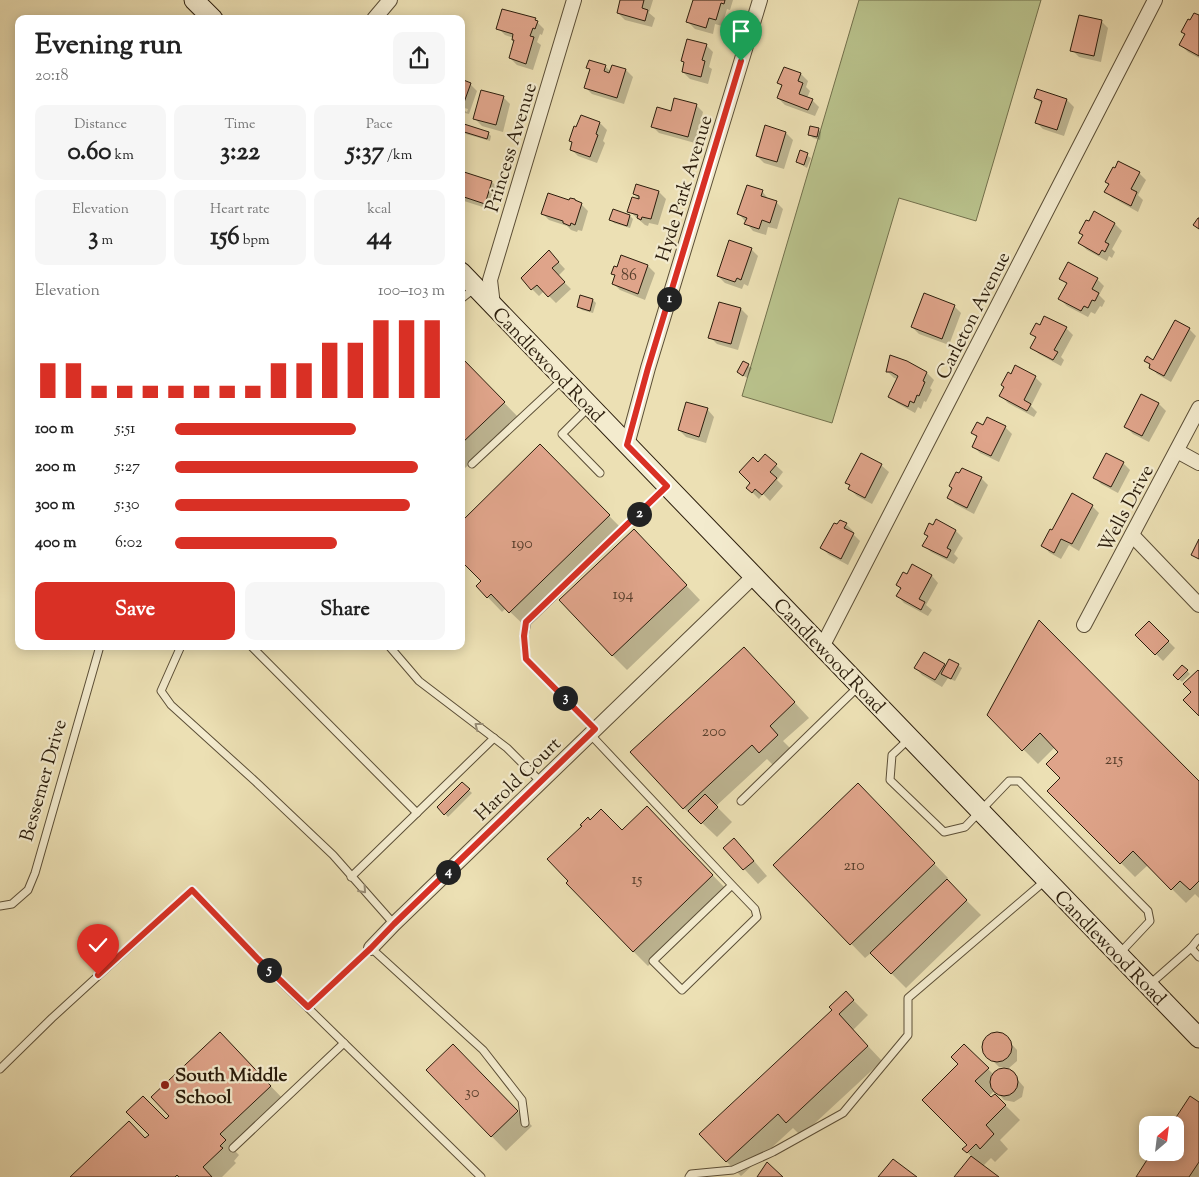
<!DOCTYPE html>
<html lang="en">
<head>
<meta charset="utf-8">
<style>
  body { margin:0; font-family:"Sorts Mill Goudy",serif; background:#f6f6f6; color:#222; height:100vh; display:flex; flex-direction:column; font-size:19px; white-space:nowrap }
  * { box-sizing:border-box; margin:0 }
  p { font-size:16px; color:#767676 }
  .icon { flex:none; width:28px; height:28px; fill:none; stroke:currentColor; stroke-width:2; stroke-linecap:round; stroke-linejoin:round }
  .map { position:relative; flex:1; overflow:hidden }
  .details { position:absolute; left:15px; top:15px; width:450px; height:635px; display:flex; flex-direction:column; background:#fff; border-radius:10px; box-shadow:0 2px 12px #0003 }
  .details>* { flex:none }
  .needle { width:32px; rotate:28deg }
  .controls { position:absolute; left:1139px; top:1116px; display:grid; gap:10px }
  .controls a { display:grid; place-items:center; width:45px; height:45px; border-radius:10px; background:#fff; box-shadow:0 2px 12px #0003; font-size:25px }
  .pin { position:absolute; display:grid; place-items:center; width:42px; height:42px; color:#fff; margin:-51px -21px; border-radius:50% 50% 50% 0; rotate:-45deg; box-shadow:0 0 5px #0007 }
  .pin .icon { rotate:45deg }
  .km { position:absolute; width:25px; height:25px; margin:-12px; border-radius:50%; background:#222; color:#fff; font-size:14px; line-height:25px; text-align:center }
  .round { display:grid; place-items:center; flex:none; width:52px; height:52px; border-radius:10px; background:#f6f6f6 }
  .summary { display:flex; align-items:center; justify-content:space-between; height:85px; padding:0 20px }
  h1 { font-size:28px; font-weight:700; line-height:38px }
  .stats { display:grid; grid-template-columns:repeat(3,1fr); gap:8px; height:85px; padding:5px 20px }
  .stats div { display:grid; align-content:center; border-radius:10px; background:#f6f6f6; text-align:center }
  .stats b { font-size:25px; font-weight:700 }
  .stats small { font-size:14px; font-weight:400 }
  .stats p { font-size:14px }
  .chart { height:140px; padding:10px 20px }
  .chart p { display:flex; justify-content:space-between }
  .chart svg { width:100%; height:90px; margin-top:5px; stroke:#d93025; stroke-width:6 }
  .cta { display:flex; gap:10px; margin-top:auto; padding:10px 20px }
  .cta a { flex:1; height:58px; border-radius:10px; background:#d93025; color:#fff; font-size:20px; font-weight:700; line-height:58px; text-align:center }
  .cta a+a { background:#f6f6f6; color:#222 }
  ul { padding:0 20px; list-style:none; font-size:16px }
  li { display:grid; grid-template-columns:80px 60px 1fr; align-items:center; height:38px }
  li i { height:12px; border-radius:6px; background:#d93025 }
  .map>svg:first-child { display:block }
  .green { fill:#b9c28c; stroke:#72704c }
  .shadow { fill:#0003 }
  .building { fill:#dfa48a; stroke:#2b1d0c }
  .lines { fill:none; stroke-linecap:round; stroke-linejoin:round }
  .lane-casing { stroke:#5b4e36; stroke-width:9 }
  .street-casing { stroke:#5b4e36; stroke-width:16 }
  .secondary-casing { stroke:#2b1d0c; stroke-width:21 }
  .lane { stroke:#f3ebce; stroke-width:7 }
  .street { stroke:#f3ebce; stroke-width:14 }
  .secondary { stroke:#f3ebce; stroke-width:19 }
  .oneway { stroke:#998e77 }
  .route-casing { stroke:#fff; stroke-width:10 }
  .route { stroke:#d93025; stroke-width:6 }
  .poi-dot { fill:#8f2418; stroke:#f3ebce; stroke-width:2 }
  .labels { text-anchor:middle; stroke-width:4.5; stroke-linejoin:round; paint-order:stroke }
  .number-label { font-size:16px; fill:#583f2c }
  .street-label { font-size:19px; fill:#2b1d0c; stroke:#f3ebce }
  .poi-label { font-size:19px; font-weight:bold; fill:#2b1d0c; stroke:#f3ebce; text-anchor:start }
</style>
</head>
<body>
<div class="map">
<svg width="1199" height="1177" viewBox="0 0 1199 1177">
  <rect width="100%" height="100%" fill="#ece0b4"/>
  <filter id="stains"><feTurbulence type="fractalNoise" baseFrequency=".004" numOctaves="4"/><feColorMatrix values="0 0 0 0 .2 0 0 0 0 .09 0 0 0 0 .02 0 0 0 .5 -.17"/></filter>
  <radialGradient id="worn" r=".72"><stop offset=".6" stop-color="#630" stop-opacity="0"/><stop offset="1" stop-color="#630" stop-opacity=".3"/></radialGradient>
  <polygon class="green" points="859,0 1041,0 976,221 899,198 832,423 742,396"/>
  <g class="shadow">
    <polygon points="622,0 653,0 649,13 655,18 652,27 625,20 618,13"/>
    <polygon points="694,0 733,0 730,10 727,9 722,26 715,24 713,34 695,29 688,22"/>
    <polygon points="1199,17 1199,58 1188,52 1181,45 1186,35 1183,32"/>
    <polygon points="535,20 544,29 542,35 540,34 537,42 541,45 533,70 517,65 510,58 515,41 514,38 505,35 498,28"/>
    <polygon points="1101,21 1108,28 1101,62 1079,57 1072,50"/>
    <polygon points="706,45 713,52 709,67 712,69 708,84 690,79 683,72 685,64 683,61"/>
    <polygon points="605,66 611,72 612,67 626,70 633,77 624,104 592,94 585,87 591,71 588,68"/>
    <polygon points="785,68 801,74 808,81 806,87 810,91 807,98 812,100 819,107 815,116 785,105 778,98 783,87 779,83"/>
    <polygon points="470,84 477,91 469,114 461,112 461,109 467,112 468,109 461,107"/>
    <polygon points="503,97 510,104 503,132 482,126 475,119"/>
    <polygon points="1035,98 1067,100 1074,107 1064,136 1043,129 1036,122 1042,104"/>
    <polygon points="696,105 703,112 695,143 659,133 652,126 672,112"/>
    <polygon points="581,117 600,123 607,130 603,141 605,143 597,163 578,156 571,149 573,144 570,141"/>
    <polygon points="818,129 821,132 820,140 813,138 810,135"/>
    <polygon points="463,131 488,133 491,136 490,141 466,134"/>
    <polygon points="786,133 793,140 784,169 764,163 757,156"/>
    <polygon points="801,152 811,158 807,168 797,162"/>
    <polygon points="461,173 492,182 499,189 492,210 461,200"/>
    <polygon points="1139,173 1146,180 1138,195 1143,200 1138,212 1113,198 1106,191"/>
    <polygon points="762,191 769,200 776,202 783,209 777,229 768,227 766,235 753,231 739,214"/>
    <polygon points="659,192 666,199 658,225 649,223 648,226 645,225 629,211 641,201 634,194"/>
    <polygon points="581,204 588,211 582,231 578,230 577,232 571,230 567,226 549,220 542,213"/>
    <polygon points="614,211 630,216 633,219 630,228 614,223 611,220"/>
    <polygon points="1095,213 1115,224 1122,231 1112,249 1115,252 1112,258 1109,256 1107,261 1087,250 1080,243"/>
    <polygon points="751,249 758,256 748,286 744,284 742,289 725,283 718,276"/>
    <polygon points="549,252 565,269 558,276 571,289 556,303 544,291 539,296 532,289"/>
    <polygon points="622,257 648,266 655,273 645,300 620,290 613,283 616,276 613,273 618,269"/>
    <polygon points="1061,278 1097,279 1104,286 1099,295 1105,301 1102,307 1100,306 1095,314 1091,312 1088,317 1067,306 1060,299 1067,285"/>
    <polygon points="581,296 593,300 596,303 593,313 582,310 579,307"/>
    <polygon points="720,303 741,309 748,316 738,350 717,344 710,337"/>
    <polygon points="954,306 961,313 949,345 919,334 912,327"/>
    <polygon points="1040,326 1066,328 1073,335 1061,357 1064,360 1061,366 1039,354 1032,347 1036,338 1032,334"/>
    <polygon points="1189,329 1196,336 1171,382 1157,374 1146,361 1154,361"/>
    <polygon points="461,359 518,417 461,472"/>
    <polygon points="743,363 752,368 747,378 738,372"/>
    <polygon points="907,363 927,373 934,380 930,388 932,390 926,402 924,401 921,409 918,407 915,413 897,403 890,396 898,379 894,378 887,371"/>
    <polygon points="1015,367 1035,377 1042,384 1031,406 1037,412 1034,417 1008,403 1001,396"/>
    <polygon points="1142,396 1159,404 1166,411 1149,442 1133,434 1126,427"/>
    <polygon points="708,410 714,417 706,443 686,437 679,430"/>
    <polygon points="984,426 1005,427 1012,434 999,462 980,453 973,446 978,438 973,433"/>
    <polygon points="540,446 623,530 525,626 506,608 502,612 477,586 483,581"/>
    <polygon points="1107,454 1123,463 1130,470 1118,493 1101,484 1094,477"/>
    <polygon points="765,455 783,472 777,480 783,486 770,501 763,494 759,499 747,487 751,483 758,463"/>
    <polygon points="861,455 882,466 889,472 872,504 857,496 850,489 851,487 847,482"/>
    <polygon points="981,478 988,485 974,514 955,504 949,497"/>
    <polygon points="1092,506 1099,513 1079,551 1069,545 1061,559 1050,553 1043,546 1053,532"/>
    <polygon points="846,524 853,531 852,533 860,541 848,565 829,555 822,548"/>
    <polygon points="956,531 963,538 954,554 958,558 954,564 931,552 924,545 928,537 925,534"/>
    <polygon points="648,545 700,600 627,670 612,655"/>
    <polygon points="913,566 932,576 938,583 926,605 932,610 928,616 904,603 898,596 901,589 897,585 907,575"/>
    <polygon points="1149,622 1175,648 1163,661 1137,635"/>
    <polygon points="950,660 962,668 955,681 948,678 942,687 922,675 916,668 944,665 946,667"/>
    <polygon points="758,663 809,718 783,741 792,750 774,766 767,759 716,806 732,822 717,837 700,821 698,822 684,808"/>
    <polygon points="1182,666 1190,674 1182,682 1174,675"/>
    <polygon points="989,715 1199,782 1199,898 1195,894 1186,903 1148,865 1135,877 1049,791 1061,778 1060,752 1055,747 1038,764"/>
    <polygon points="462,784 472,793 448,817 439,807"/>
    <polygon points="872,799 948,878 946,880 981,915 906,988 871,953 865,958 775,865"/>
    <polygon points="590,821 622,831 661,822 727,890 648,966 633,951"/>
    <polygon points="725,848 748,854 767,876 758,884"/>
    <polygon points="846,993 868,1015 853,1030 882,1061 801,1136 793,1128 741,1176 726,1161"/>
    <polygon points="992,1035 1003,1035 1017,1050 1017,1061 1009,1068 999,1067 984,1052 985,1042"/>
    <polygon points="964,1045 994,1075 1001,1070 1011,1072 1024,1087 1022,1097 1014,1102 1004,1100 995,1090 989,1096 991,1099 995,1095 1020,1120 1000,1140 1008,1149 995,1162 991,1158 983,1166 997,1177 955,1177 972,1157 964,1149 968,1145 959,1064"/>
    <polygon points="234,1048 285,1101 234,1150 239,1155 234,1161 236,1163 222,1177 72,1177 146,1140 166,1121"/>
    <polygon points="467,1060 532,1126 506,1151 427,1070"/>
    <polygon points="1199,1104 1199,1177 1138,1177 1175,1152 1175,1125 1172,1125"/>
  </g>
  <g class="building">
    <polygon points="620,0 644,0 642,8 648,10 645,21 617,13"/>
    <polygon points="693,0 725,0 724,4 721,3 716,20 709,18 706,28 686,22"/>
    <polygon points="502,9 536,18 535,20 538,21 535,29 533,28 530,36 534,37 526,64 509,58 514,40 512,40 513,34 496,29"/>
    <polygon points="1194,13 1199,15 1199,56 1179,45 1185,34 1181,32 1188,19 1190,20"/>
    <polygon points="1079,15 1102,20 1094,56 1070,51"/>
    <polygon points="687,39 707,44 702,60 705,61 701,77 682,72 684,62 681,61"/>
    <polygon points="589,60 606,65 604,71 609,73 612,65 626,69 617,98 584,88 590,69 586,68"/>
    <polygon points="784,67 801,73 798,81 803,83 799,94 813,99 808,110 777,98 782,85 777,83"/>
    <polygon points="461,79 471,83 462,108 461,108"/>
    <polygon points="1037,89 1067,99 1057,130 1035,123 1042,101 1034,98"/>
    <polygon points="481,90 504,96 496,125 473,119"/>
    <polygon points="674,98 697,104 688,137 651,127 657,107 671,111"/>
    <polygon points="581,115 600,122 596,134 598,135 590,157 570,150 572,142 569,141 574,126 576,127"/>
    <polygon points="464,124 489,132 487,139 461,131"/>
    <polygon points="765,125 786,132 777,162 756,156"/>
    <polygon points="810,126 819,128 817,137 808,135"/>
    <polygon points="800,150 808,153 804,165 796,162"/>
    <polygon points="1118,161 1140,172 1131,189 1137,192 1131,206 1104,192 1109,184 1105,182 1113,167 1115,168"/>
    <polygon points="461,171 492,181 485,204 461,196"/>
    <polygon points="636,184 659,191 651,219 642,217 641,220 637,218 638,215 627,212 632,197 639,199 639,196 633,194"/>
    <polygon points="747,185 763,190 761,196 777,201 770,223 762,220 759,229 744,224 747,218 737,214"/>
    <polygon points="548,193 569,200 570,198 575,199 575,200 582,203 575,225 571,223 570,226 563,223 563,221 541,214"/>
    <polygon points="613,209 630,215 627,226 609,220"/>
    <polygon points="1094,211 1115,223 1105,242 1109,244 1105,252 1102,250 1099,255 1078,243 1083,235 1079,233 1086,220 1089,221"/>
    <polygon points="1198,218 1199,218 1199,229 1193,225"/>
    <polygon points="729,240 752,248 741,280 737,278 735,282 717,276"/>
    <polygon points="549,250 559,262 552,268 565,282 548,297 537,285 531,290 521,278"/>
    <polygon points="621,255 648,265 638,294 612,284 615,275 611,274 614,266 617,267"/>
    <polygon points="1068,262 1098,278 1092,289 1099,293 1095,301 1092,300 1088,308 1084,306 1081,311 1058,299 1067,283 1059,279"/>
    <polygon points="924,293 955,305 942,339 911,327"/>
    <polygon points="580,295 593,299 590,311 577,307"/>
    <polygon points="719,302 741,308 731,344 708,338"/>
    <polygon points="1044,316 1067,327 1054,350 1058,352 1053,360 1030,348 1036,337 1030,334 1036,323 1040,325"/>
    <polygon points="1175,320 1190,328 1164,376 1149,368 1150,364 1144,361 1147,356 1153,360"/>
    <polygon points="890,355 907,361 927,372 923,381 925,382 919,396 917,395 914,403 910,401 908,407 888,397 898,376 891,372 886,372"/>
    <polygon points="461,357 505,402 461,444"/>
    <polygon points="743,361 749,364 743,376 737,372"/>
    <polygon points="1015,365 1036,376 1024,400 1031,404 1027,411 999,396 1004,387 1001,385 1008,372 1011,374"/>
    <polygon points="1141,394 1159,403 1142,436 1124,427"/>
    <polygon points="686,402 708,408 699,437 678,430"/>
    <polygon points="987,417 1006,426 991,456 972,447 977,436 971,433 977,422 983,425"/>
    <polygon points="540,444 610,515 509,613 491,594 487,598 476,586 481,581 461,561 461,522"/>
    <polygon points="861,453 882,464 865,498 848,489 850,485 845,483"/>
    <polygon points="1106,453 1124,462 1111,487 1093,478"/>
    <polygon points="765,454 777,464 770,472 777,478 762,495 755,489 752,493 746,488 750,483 739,472 753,457 758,462"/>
    <polygon points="962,468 982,477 967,508 947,498 952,488 949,486 956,472 959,473"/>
    <polygon points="1072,493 1093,505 1072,544 1061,539 1054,553 1041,546 1050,529 1052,530"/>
    <polygon points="936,519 956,530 947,548 951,550 947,558 922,546 928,536 924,534 929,523 933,525"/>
    <polygon points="840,520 847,523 844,528 854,533 841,559 820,548 834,523 837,524"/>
    <polygon points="634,529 687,585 612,656 559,600"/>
    <polygon points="1199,539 1199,559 1191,555"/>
    <polygon points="912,564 932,575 919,599 925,602 921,610 896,596 901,588 896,585 903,572 907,574"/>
    <polygon points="1039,620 1199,781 1199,881 1190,890 1180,881 1171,890 1133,851 1120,864 1047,791 1060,778 1046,764 1058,752 1040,733 1022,751 987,715"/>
    <polygon points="1149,621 1169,641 1155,655 1135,635"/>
    <polygon points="744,647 795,702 770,726 778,735 759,753 752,745 683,809 630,752"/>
    <polygon points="924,652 945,664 935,680 914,668"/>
    <polygon points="949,659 959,664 951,679 941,674"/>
    <polygon points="1182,665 1188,670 1178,680 1173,675"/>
    <polygon points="1198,670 1199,671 1199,716 1183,700 1191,692 1183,684"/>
    <polygon points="462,782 470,789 444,815 437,807"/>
    <polygon points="858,783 935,863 850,945 773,865"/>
    <polygon points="705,794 718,807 701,824 688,811"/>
    <polygon points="647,806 713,875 633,952 566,883 568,881 547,859 582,826 580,825 588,817 590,820 601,809 622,830"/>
    <polygon points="734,838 754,861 743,870 723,848"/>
    <polygon points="947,879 967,900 891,974 870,953"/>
    <polygon points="846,991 854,1000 839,1014 868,1046 786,1123 778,1114 726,1162 699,1134 832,1010 829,1007"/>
    <polygon points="220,1032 271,1086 220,1134 226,1140 220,1146 223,1148 203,1167 212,1177 179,1177 177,1175 175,1177 70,1177 129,1121 145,1138 149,1135 126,1112 143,1096 166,1119 169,1116 151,1097"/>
    <circle cx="997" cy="1047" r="15"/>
    <polygon points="453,1044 518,1111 491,1137 426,1070"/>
    <polygon points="964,1044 989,1068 975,1081 991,1097 995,1094 1006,1105 986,1125 994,1134 980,1149 976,1144 967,1153 962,1149 967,1145 922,1100 958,1064 951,1057"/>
    <circle cx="1004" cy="1082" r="14"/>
    <polygon points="1190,1096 1199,1102 1199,1162 1189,1177 1136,1177 1152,1152 1175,1152 1175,1125 1171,1125"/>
    <polygon points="971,1156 999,1177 954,1177"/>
    <polygon points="893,1159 917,1177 878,1177"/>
    <polygon points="767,1162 783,1177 757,1177"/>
  </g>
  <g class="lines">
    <g class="lane-casing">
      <g id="lane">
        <polyline points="461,299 475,288"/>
        <polyline points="590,406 562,434 600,473"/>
        <polyline points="472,464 563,379"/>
        <polyline points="181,646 161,691 171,705 256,782 333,855 394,924"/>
        <polyline points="251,646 417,813"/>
        <polyline points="389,646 419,681 507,748 541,782"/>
        <polyline points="595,729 526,659 524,636 527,622 667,486"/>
        <polyline points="590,734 732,885 755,909 757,917 682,990 653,961 732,885"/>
        <polyline points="910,738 892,755 890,780 944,832 965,827 1009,781 1019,781 1148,911 1150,921 1119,954"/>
        <polyline points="741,801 859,686"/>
        <polyline points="351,877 494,738"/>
        <polyline points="0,906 12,904 28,890 35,873 100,646"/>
        <polyline points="1191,948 1199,938"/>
        <polyline points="1149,985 1191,948 1199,957"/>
        <polyline points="308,1007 371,948 483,1050 522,1100 525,1123"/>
        <polyline points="0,1069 52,1018 192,890 258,959 481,1177"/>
        <polyline points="233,1148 344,1043"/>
        <polyline points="689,1177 691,1174 733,1170 773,1152 843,1113 908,1035 908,998 1046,880"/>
      </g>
    </g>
    <g class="street-casing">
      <g id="street">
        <polyline points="374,19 390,0"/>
        <polyline points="493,305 490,280 574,0"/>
        <polyline points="627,445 648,368 760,0"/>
        <polyline points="1177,451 1199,463"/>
        <polyline points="1132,535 1199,605"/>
        <polyline points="1084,625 1199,408"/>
        <polyline points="822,647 1155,0"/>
        <polyline points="371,948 394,924 754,576"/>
      </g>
    </g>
    <g class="secondary-casing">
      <g id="secondary">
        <polyline points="194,0 213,19"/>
        <polyline points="461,272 1199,1038"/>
      </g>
    </g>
    <use href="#lane" class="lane"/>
    <use href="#street" class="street"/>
    <use href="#secondary" class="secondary"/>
  </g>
  <defs><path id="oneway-chevron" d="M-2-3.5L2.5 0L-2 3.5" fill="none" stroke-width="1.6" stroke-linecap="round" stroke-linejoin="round" transform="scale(1.25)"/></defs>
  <g class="oneway">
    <use href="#oneway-chevron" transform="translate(478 726) rotate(-142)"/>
    <use href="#oneway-chevron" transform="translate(363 890) rotate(48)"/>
  </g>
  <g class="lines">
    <g class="route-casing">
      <polyline id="route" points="98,975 192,890 258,959 308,1007 371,948 394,924 595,729 526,659 524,636 526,622 667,486 627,445 648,368 741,61"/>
    </g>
    <use href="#route" class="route"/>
  </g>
  <circle class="poi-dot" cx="165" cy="1085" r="5"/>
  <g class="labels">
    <g class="number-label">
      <text x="629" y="280">86</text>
      <text x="522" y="548">190</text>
      <text x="623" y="599">194</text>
      <text x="714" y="736">200</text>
      <text x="1114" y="764">215</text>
      <text x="854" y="870">210</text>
      <text x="637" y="884">15</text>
      <text x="472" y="1097">30</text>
    </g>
    <g class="street-label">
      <text transform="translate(510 147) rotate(-73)" y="7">Princess Avenue</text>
      <text transform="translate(683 188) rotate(-73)" y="7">Hyde Park Avenue</text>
      <text transform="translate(972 315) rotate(-63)" y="7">Carleton Avenue</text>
      <text transform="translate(549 364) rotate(46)" y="7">Candlewood Road</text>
      <text transform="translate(1125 508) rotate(-62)" y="7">Wells Drive</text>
      <text transform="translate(830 655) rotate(46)" y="7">Candlewood Road</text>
      <text transform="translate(517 778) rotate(-44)" y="7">Harold Court</text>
      <text transform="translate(42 780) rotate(-74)" y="7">Bessemer Drive</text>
      <text transform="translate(1111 947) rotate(46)" y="7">Candlewood Road</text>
    </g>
    <g class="poi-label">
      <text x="175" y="1081">South Middle<tspan x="175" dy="22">School</tspan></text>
    </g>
  </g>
  <rect width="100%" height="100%" filter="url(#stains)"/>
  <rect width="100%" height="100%" fill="url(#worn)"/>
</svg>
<div class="controls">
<a><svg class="needle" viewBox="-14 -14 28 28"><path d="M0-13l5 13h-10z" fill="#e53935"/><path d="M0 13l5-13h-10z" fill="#767676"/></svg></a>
</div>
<div class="pin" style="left:741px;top:61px;background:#1e9e55"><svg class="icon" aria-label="arrive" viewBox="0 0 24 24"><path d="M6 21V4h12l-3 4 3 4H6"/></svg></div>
<div class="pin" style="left:98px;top:975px;background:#d93025"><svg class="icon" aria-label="check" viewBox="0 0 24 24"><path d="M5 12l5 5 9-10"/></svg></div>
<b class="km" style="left:669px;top:299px">1</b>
<b class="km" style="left:639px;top:514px">2</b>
<b class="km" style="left:565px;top:698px">3</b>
<b class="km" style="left:448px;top:872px">4</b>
<b class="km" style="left:269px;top:970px">5</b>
<section class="details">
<div class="summary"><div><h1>Evening run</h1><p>20:18</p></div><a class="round"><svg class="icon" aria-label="share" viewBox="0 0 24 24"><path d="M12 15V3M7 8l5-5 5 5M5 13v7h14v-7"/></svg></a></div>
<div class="stats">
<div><p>Distance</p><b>0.60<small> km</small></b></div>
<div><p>Time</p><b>3:22</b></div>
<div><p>Pace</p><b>5:37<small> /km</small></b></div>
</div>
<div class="stats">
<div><p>Elevation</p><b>3<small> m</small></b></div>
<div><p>Heart rate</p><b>156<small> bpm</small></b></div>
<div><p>kcal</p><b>44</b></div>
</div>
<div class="chart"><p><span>Elevation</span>100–103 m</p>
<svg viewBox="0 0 160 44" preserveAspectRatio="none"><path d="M5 44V27M15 44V27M25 44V38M35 44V38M45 44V38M55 44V38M65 44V38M75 44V38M85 44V38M95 44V27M105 44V27M115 44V17M125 44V17M135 44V6M145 44V6M155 44V6"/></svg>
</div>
<ul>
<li><b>100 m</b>5:51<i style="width:67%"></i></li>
<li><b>200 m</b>5:27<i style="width:90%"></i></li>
<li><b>300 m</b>5:30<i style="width:87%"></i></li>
<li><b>400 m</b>6:02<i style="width:60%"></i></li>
</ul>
<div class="cta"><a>Save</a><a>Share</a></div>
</section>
</div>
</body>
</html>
